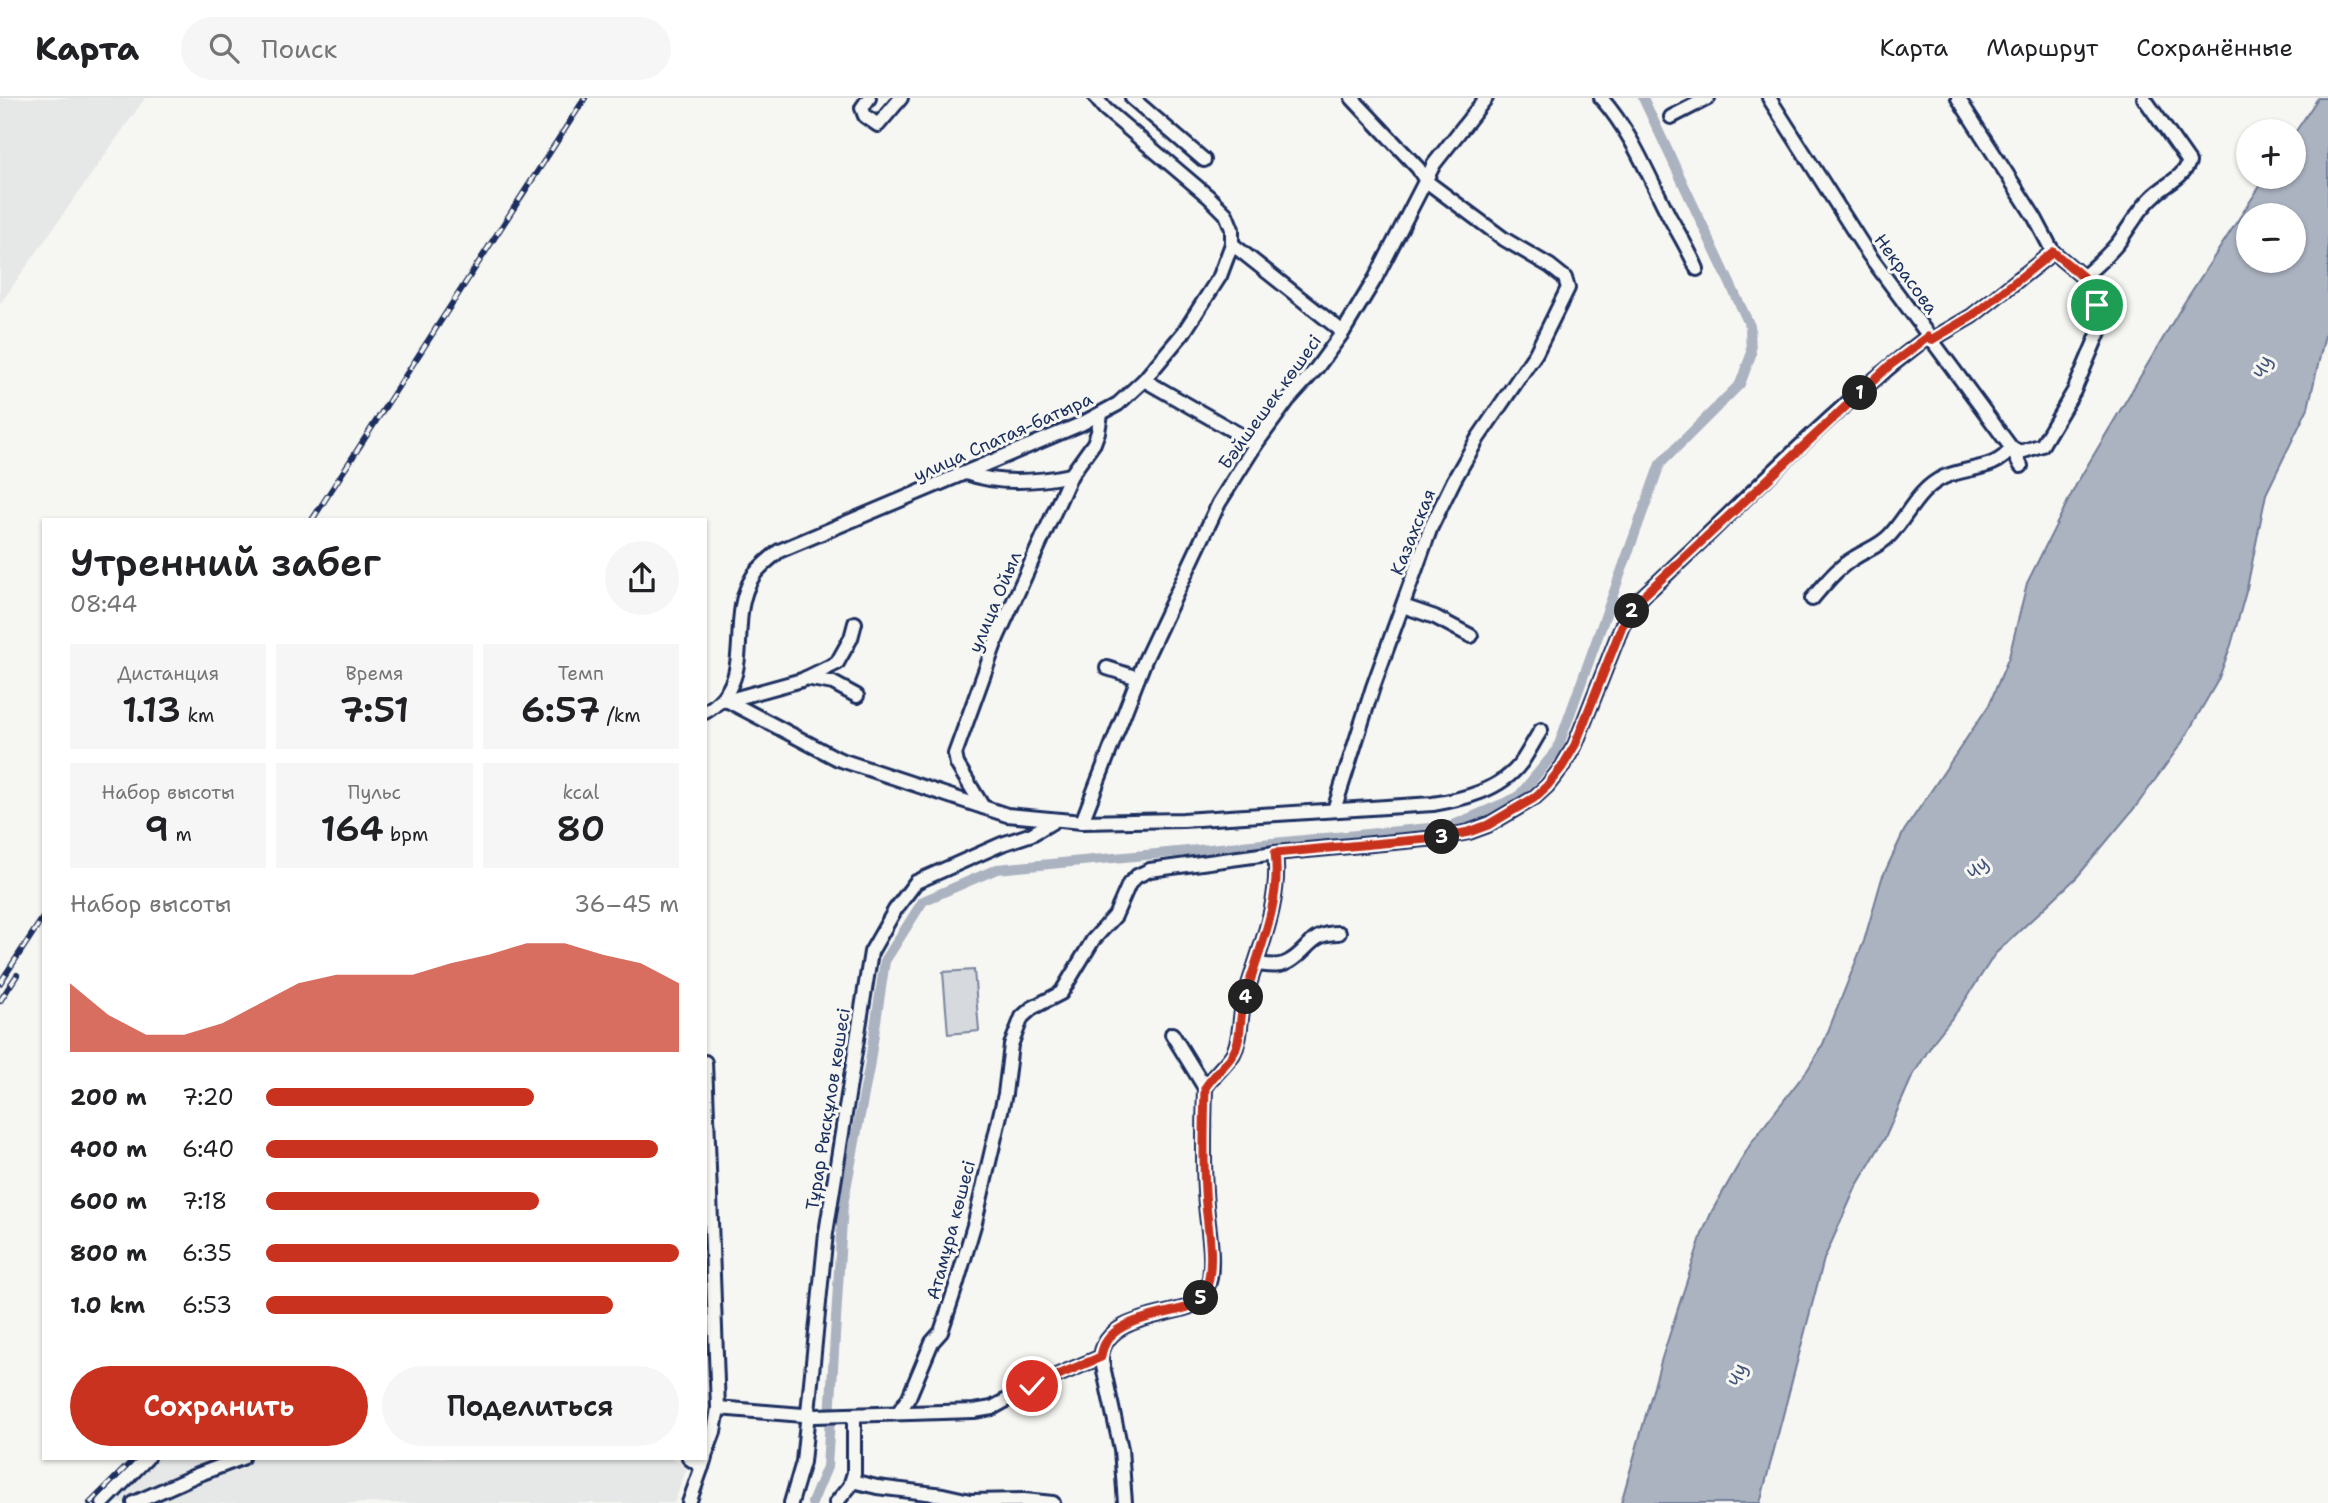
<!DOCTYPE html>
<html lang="ru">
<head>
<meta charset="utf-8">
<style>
  body { margin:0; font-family:"Shantell Sans",sans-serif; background:#f6f6f6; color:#202124; height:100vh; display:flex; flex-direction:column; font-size:26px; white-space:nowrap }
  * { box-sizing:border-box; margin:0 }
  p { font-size:23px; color:#757577 }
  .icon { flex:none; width:38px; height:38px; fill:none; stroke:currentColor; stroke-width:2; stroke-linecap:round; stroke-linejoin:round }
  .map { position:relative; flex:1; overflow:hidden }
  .drawer { position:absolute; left:42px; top:420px; width:665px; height:942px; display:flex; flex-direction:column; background:#fff; border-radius:0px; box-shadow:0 2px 5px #0004 }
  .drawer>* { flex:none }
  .fabs { position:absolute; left:2236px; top:21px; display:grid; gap:14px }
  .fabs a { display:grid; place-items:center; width:70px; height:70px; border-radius:50%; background:#fff; box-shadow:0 2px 5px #0004; font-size:35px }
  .pin { position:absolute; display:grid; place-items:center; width:60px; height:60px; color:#fff; margin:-30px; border:4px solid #fff; border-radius:50%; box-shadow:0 2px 7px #0007 }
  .km { position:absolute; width:35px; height:35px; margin:-18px; border-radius:50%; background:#222; color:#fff; font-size:19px; line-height:35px; text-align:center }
  .round { display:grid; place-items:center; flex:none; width:74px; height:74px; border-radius:37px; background:#f6f6f6 }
  .head { display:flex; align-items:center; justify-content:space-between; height:119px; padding:0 28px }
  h1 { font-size:38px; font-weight:600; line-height:52px }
  .figures { display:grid; grid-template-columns:repeat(3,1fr); gap:10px; height:119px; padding:7px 28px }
  .figures div { display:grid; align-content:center; border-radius:0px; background:#f6f6f6; text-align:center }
  .figures b { font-size:35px; font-weight:600 }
  .figures small { font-size:19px; font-weight:400 }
  .figures p { font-size:19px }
  .chart { height:196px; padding:14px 28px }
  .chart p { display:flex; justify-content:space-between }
  .chart svg { width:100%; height:126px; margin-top:7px; fill:#c8321e; opacity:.7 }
  .primary-button { display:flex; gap:14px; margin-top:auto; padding:14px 28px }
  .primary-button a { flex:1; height:80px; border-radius:42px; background:#c8321e; color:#fff; font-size:28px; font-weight:600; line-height:80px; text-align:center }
  .primary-button a+a { background:#f6f6f6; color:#202124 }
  ul { padding:0 28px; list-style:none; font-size:23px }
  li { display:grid; grid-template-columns:112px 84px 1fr; align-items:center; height:52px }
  li i { height:18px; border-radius:9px; background:#c8321e }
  header { display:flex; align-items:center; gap:42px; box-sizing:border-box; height:98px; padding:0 35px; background:#fff; border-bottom:2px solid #e0e0e0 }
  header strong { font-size:33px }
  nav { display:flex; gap:38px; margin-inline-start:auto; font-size:24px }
  .search { width:490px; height:63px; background:#f6f6f6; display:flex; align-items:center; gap:18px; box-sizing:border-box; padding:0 24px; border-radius:38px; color:#757577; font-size:26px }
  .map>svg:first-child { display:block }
  .built { fill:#e6e7e7 }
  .green { fill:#d6d9dd; stroke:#78849e; stroke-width:2 }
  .water { fill:#abb2c0; stroke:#717e99; stroke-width:2; fill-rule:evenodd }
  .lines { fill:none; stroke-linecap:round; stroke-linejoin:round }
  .canal { stroke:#abb2c0; stroke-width:10 }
  .minor-casing { stroke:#1b2f5e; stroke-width:18 }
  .minor { stroke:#f6f6f2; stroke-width:12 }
  .rail-casing { stroke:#1b2f5e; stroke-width:6 }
  .rail { stroke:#f6f6f2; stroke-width:3.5; stroke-dasharray:10; stroke-linecap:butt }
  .route-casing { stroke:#fff; stroke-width:14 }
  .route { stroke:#c8321e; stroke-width:9 }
  .labels { text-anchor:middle; stroke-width:6; stroke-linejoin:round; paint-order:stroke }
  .street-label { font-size:18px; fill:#1b2f5e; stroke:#f6f6f2 }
  .water-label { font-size:19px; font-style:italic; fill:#46567b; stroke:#f6f6f2 }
</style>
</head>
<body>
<header>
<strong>Карта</strong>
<div class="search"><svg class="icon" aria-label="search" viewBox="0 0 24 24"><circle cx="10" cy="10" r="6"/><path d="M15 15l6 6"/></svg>Поиск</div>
<nav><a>Карта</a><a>Маршрут</a><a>Сохранённые</a></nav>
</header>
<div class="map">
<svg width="2328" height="1405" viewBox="0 0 2328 1405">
  <rect width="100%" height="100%" fill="#f6f6f2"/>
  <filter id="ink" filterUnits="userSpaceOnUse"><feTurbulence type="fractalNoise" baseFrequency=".0143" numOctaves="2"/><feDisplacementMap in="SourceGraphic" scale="14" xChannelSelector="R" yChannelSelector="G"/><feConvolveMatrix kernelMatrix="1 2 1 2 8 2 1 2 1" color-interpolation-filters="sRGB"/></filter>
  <g filter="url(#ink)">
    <g class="built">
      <polygon points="0,0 145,0 0,206"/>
      <polygon points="158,1360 671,1360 687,1370 674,1405 112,1405"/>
    </g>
    <polygon class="green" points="974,872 979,933 948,936 943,874"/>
    <path class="water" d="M2318 0H2328V224L2308 310 2266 396 2247 490 2231 547 2218 582 2183 643 2137 707 2077 779 1995 856 1962 907 1934 943 1912 979 1886 1038 1856 1089 1824 1161 1760 1405H1621L1662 1260 1702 1136 1712 1113 1751 1045 1808 971 1823 946 1864 843 1882 780 1904 733 1989 607 2009 559 2027 485 2077 385 2184 205 2266 79H2294V36ZM2249 117H2294V163H2249Z"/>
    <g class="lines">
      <polyline class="canal" points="812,1405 827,1369 843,1106 869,970 885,863 923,803 997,771 1451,728 1518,699 1557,652 1660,366 1740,286 1751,257 1750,228 1643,0"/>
      <g class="minor-casing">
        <g id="minor">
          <polyline points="869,0 862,10 865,18 878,27 901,0"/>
          <polyline points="1132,0 1204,62"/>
          <path d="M1601 0C1632 35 1648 77 1669 118 1679 136 1689 152 1697 171"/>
          <polyline points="1769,0 1869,157 2010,348 2021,368"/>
          <polyline points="1671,19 1708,0"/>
          <polyline points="1232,146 1343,234"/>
          <path d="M2083 179C2096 168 2107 158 2118 145 2131 127 2141 108 2158 94 2169 85 2184 78 2189 64L2144 0"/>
          <polyline points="1931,242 1972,218 2053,154"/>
          <polyline points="1144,282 1256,346"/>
          <path d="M966 375C999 387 1037 384 1071 377"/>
          <path d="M1812 501C1825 486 1837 470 1854 460 1866 452 1880 448 1890 437 1909 416 1918 391 1944 379 1966 369 1998 372 2011 350L2021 354 2042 347 2074 293 2099 234 2100 221 2097 207 2083 179 2053 154 2035 120 1958 0"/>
          <polyline points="1403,508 1435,519 1471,538"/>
          <polyline points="1107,570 1138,580"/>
          <polyline points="806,580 833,585 857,598"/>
          <polyline points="726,603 802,582 837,565 851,540 855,525"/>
          <path d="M728 603 838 661 1007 717 1082 724 1183 722 1433 706C1464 701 1501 692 1521 665 1528 655 1534 643 1541 632"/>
          <path d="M705 614C759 583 725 525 752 480 757 470 770 461 779 453L1081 326 1118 306 1144 282 1184 234 1220 178 1232 146V131L1226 116 1209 99 1105 11 1096 0"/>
          <polyline points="983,709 957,666 955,656 997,540 1071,377 1094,345 1098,334 1101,316"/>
          <polyline points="1334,712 1373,589 1431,429 1454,382 1478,340 1536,255 1568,190 1565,180 1550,168 1504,141 1426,83 1418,70 1352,0"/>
          <polyline points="1082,724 1145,562 1219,405 1256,346 1288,302 1316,271 1343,234 1375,181 1434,66 1486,0"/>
          <path d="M1256 866C1267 867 1280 870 1290 863 1310 851 1310 835 1339 835"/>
          <polyline points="1172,936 1205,990"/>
          <polyline points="705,964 718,1310 714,1334 705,1358"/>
          <polyline points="718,1310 815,1318 974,1313 992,1310 1032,1288 1101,1259"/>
          <polyline points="898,1315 909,1299 932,1244 941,1234 956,1188 975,1124 1005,996 1011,947 1022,919 1032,910 1061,895 1093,842 1115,818 1129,786 1137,778 1150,772 1275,755"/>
          <polyline points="689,1360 702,1369"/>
          <polyline points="852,1383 877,1389 943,1397 970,1403 1024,1402 1053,1405"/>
          <polyline points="103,1405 147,1360"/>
          <polyline points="134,1405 197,1377 242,1360"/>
          <polyline points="689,1405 705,1360"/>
          <polyline points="791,1405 803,1364 826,1135 871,854 895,812 916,784 1002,746 1032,736 1054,723"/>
          <polyline points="836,1405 850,1388 854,1375 854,1318"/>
          <path d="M1125 1405 1121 1351 1101 1259C1105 1221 1158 1219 1188 1209 1200 1202 1207 1194 1210 1180 1214 1152 1206 1121 1205 1093 1203 1059 1204 1024 1205 990 1213 977 1225 968 1233 956 1242 940 1239 920 1244 903 1257 856 1282 805 1275 755L1437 740 1469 734 1488 727 1534 700 1547 688 1562 669 1575 647 1622 528 1641 500C1736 413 1825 316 1929 238"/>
        </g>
      </g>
      <use href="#minor" class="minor"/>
      <g class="rail-casing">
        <g id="rail">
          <polyline points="312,422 585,0"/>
          <polyline points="0,885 44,818"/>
          <polyline points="0,903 17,877"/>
          <polyline points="90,1405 135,1360"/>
        </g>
      </g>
      <use href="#rail" class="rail"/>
    </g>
  </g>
  <g class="lines" filter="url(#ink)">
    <g class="route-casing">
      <path id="route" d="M1032 1288 1101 1259C1105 1221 1158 1219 1188 1209 1201 1202 1207 1194 1209 1180 1214 1152 1206 1121 1205 1093 1203 1059 1204 1024 1205 990 1213 977 1225 969 1233 956 1242 941 1239 920 1244 903 1257 856 1282 805 1275 755L1437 740 1469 734 1488 727 1534 700 1547 688 1562 669 1575 647 1622 528 1641 500 1889 268 1928 239 1931 242 1972 218 2053 154 2083 179 2097 207"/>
    </g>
    <use href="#route" class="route"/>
  </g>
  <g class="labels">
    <g class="street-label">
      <text transform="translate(1906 176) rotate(54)" y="6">Некрасова</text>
      <text transform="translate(1270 304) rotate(-54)" y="6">Бәйшешек көшесі</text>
      <text transform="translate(1003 339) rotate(-24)" y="6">улица Спатая-батыра</text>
      <text transform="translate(1413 434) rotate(-68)" y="6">Казахская</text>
      <text transform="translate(995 504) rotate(-67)" y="6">улица Ойыл</text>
      <text transform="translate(828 1011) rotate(-81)" y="6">Тұрар Рысқұлов көшесі</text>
      <text transform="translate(951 1132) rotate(-75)" y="6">Атамұра көшесі</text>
    </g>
    <g class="water-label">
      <text transform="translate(2262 269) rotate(-73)" y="7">Чу</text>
      <text transform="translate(1977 770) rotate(-51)" y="7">Чу</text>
      <text transform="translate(1737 1277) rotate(-76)" y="7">Чу</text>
    </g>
  </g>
</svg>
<div class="fabs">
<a>+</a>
<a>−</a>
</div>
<div class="pin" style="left:2097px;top:207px;background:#1e9e55"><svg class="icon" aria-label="arrive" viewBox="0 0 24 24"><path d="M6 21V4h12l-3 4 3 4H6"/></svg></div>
<div class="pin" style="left:1032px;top:1288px;background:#d93025"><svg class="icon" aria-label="check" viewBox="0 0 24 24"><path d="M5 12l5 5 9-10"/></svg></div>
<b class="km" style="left:1860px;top:295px">1</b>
<b class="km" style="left:1632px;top:513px">2</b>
<b class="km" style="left:1442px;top:739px">3</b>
<b class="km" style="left:1246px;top:899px">4</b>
<b class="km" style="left:1201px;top:1200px">5</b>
<section class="drawer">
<div class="head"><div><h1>Утренний забег</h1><p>08:44</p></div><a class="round"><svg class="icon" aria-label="share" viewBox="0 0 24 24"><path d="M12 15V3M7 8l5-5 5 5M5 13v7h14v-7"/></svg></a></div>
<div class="figures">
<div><p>Дистанция</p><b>1.13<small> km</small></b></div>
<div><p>Время</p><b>7:51</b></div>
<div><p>Темп</p><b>6:57<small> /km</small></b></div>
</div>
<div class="figures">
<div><p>Набор высоты</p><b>9<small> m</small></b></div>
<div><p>Пульс</p><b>164<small> bpm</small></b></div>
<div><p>kcal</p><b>80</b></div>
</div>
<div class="chart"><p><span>Набор высоты</span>36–45 m</p>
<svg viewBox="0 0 160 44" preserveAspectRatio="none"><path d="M0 44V20L10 31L20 38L30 38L40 34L50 27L60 20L70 17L80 17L90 17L100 13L110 10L120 6L130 6L140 10L150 13L160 20V44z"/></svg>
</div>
<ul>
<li><b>200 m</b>7:20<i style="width:65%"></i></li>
<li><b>400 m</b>6:40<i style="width:95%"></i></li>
<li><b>600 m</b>7:18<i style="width:66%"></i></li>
<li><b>800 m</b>6:35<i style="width:100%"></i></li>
<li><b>1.0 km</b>6:53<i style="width:84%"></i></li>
</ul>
<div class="primary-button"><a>Сохранить</a><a>Поделиться</a></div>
</section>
</div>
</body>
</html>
